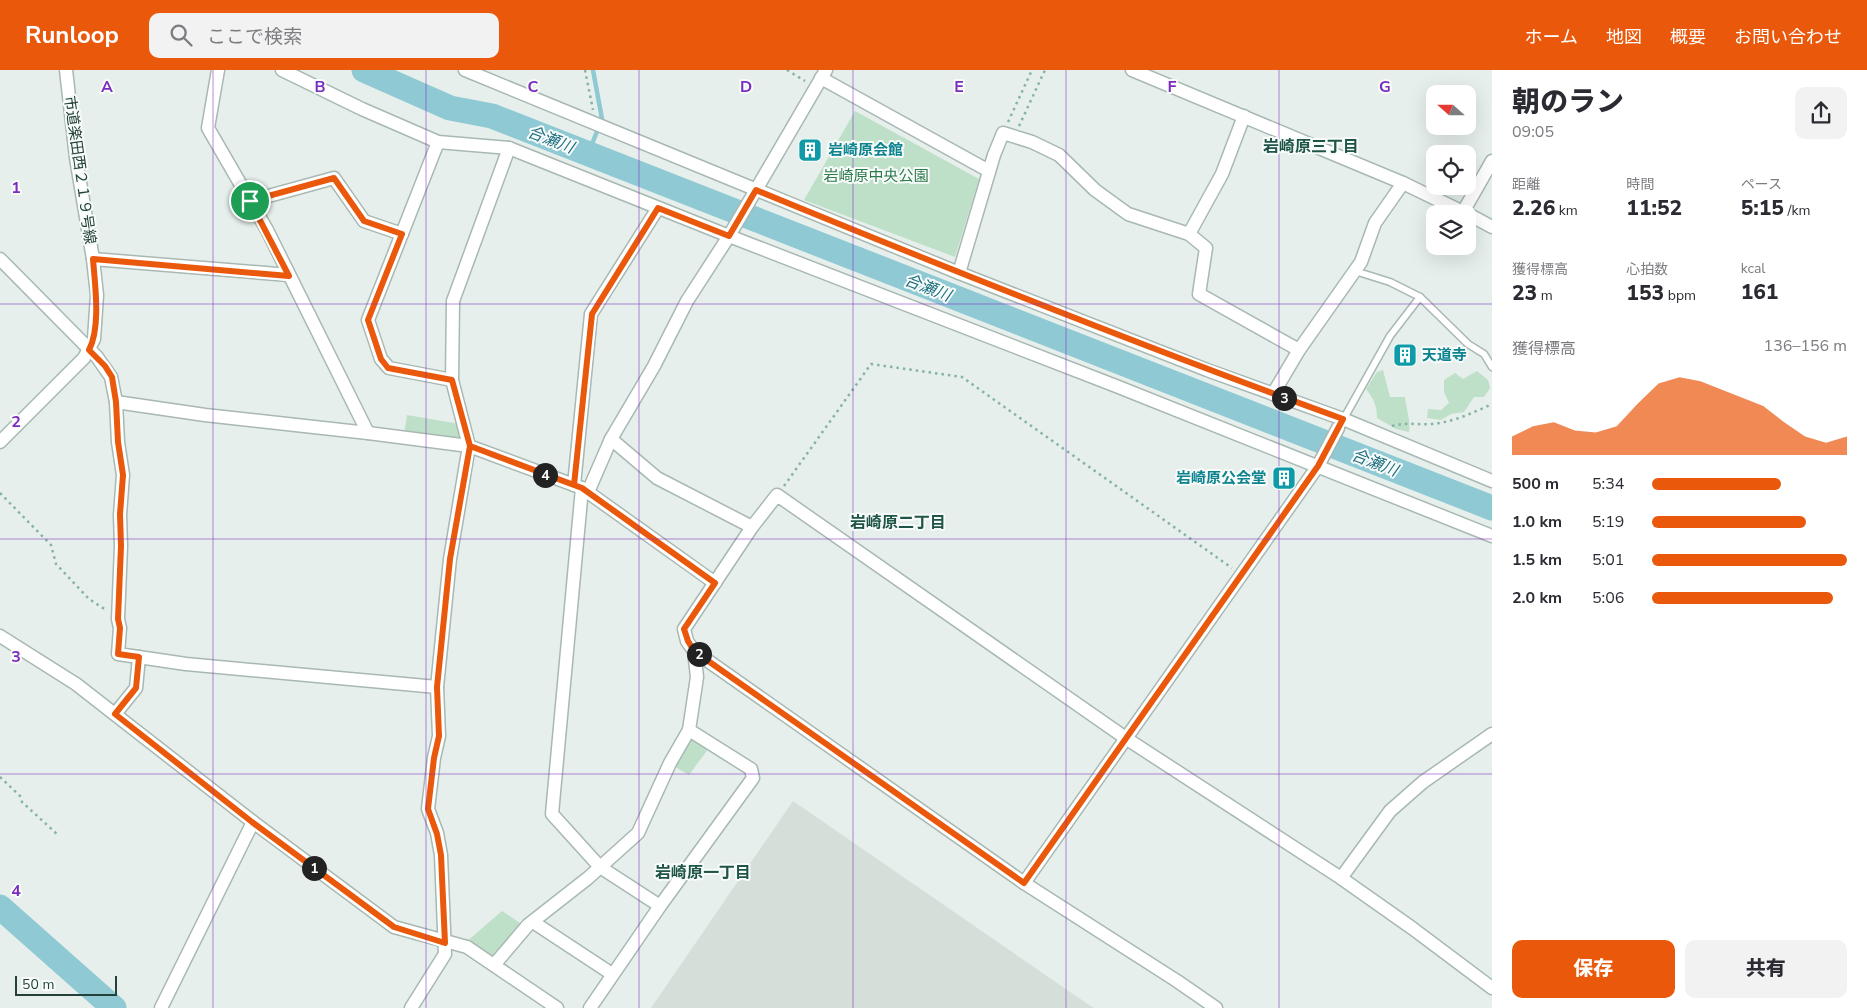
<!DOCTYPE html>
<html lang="ja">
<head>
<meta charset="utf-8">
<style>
  body { margin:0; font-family:"Nunito Sans","Noto Sans JP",sans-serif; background:#f2f2f3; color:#2b2b33; height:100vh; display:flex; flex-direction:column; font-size:19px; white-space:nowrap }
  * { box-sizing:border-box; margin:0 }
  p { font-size:16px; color:#7c7c81 }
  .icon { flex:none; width:28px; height:28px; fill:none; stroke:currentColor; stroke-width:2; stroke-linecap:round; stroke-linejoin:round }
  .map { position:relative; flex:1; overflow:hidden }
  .details { display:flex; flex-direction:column; background:#fff; width:375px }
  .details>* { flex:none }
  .needle { width:32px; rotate:291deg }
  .tools { position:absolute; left:1426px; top:15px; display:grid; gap:10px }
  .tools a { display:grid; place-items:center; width:50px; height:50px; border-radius:10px; background:#fff; box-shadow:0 5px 20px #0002; font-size:25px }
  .scale { position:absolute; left:15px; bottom:12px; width:102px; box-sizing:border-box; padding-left:5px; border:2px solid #24423a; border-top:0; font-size:14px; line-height:18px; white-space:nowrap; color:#24423a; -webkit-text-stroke:4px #f7fbf9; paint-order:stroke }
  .pin { position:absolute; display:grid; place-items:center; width:42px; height:42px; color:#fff; margin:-21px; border:2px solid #fff; border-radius:50%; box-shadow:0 1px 5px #0007 }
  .km { position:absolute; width:25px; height:25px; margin:-12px; border-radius:50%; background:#222; color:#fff; font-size:14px; line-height:25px; text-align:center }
  .round { display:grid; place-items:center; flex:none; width:52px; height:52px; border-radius:10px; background:#f2f2f3 }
  .summary { display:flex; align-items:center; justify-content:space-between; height:85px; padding:0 20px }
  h1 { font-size:28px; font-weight:800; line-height:38px }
  .figures { display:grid; grid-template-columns:repeat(3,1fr); gap:8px; height:85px; padding:5px 20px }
  .figures div { display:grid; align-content:center }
  .figures b { font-size:21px; font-weight:800 }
  .figures small { font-size:14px; font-weight:400 }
  .figures p { font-size:14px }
  .chart { height:140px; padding:10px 20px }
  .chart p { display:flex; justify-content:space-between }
  .chart svg { width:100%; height:90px; margin-top:5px; fill:#ea580c; opacity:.7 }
  .button { display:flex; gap:10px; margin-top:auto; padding:10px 20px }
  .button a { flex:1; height:58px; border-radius:10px; background:#ea580c; color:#fff; font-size:20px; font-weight:800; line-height:58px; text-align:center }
  .button a+a { background:#f2f2f3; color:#2b2b33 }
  ul { padding:0 20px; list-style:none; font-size:16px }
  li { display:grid; grid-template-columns:80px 60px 1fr; align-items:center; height:38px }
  li i { height:12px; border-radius:6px; background:#ea580c }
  header { display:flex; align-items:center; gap:30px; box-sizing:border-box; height:70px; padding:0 25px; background:#ea580c; color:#fff }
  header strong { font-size:24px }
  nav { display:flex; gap:28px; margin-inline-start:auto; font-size:18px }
  .search { width:350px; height:45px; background:#f2f2f3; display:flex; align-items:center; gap:12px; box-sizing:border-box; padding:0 18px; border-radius:10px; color:#7c7c81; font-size:19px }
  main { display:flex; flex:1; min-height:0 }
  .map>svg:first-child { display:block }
  .built { fill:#d4dfda }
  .green { fill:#bfe0c8 }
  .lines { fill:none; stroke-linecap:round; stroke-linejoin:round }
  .stream { stroke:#8ec9d4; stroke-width:4.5 }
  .river { stroke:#8ec9d4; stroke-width:25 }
  .lane-casing { stroke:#a8b8b2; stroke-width:9 }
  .street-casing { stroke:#a8b8b2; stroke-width:15 }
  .path { stroke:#86b3a5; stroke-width:2.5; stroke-dasharray:2.5 4; stroke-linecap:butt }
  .lane { stroke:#fff; stroke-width:6 }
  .street { stroke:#fff; stroke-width:12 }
  .route-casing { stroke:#fff; stroke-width:10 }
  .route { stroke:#ea580c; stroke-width:6 }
  .grid { fill:none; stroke:#7b2cbf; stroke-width:1; stroke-opacity:0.55 }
  .labels { text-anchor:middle; stroke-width:4; stroke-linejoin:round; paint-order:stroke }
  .culture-label { font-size:15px; font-weight:bold; fill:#0d838f; stroke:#f7fbf9; text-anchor:start }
  .street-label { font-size:15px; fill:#24423a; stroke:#f7fbf9 }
  .park-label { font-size:15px; fill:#2d7a4b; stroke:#f7fbf9 }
  .water-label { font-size:16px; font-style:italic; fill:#1c6f80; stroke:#f7fbf9 }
  .neighbourhood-label { font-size:16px; font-weight:bold; fill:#1f5548; stroke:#f7fbf9 }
  .grid-label { font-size:16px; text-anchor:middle; font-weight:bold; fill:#7b2cbf; stroke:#f7fbf9; stroke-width:4; stroke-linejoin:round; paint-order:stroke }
</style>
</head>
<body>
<header>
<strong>Runloop</strong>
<div class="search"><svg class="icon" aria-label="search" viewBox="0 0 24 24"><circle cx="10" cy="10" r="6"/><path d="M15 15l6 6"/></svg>ここで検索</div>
<nav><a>ホーム</a><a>地図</a><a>概要</a><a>お問い合わせ</a></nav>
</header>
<main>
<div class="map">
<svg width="1492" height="938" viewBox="0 0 1492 938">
  <rect width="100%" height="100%" fill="#e6efeb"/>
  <polygon class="built" points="793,731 1089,935 1094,938 651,938"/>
  <g class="green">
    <polygon points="855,41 979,109 955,187 804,130"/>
    <path d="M1383 300 1390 327H1405C1406 339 1411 350 1409 362L1396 359 1377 348C1377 336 1374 329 1366 319L1377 302Z"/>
    <polygon points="1477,301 1488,310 1490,318 1484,327 1474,327 1464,342 1451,344 1441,350 1427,348 1428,339 1441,340 1449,333 1444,322 1444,310 1455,303 1463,309"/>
    <polygon points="407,345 460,354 463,373 404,365"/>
    <polygon points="689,665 711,675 689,705 672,695"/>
    <polygon points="502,841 523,855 493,889 466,872"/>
  </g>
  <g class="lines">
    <polyline class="stream" points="588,84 602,49 593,0"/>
    <g class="river">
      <polyline points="364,0 450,38 492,46 1492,438"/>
      <polyline points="0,837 114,938"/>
    </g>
    <g class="lane-casing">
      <g id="lane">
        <polyline points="1355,201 1390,212 1420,227 1468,274 1484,284 1492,297"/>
        <polyline points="1343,350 1390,266 1420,227"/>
      </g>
    </g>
    <g class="street-casing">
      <g id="street">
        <polyline points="218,0 208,58 267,160 368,363"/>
        <polyline points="282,0 362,39 438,72 509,78 729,166 1116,316 1492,466"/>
        <polyline points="465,0 959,203 1207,300 1343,349 1492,411"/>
        <polyline points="1132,0 1403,113 1467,144"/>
        <polyline points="821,8 989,101"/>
        <polyline points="438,72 368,250 381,289 389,298 452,310"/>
        <polyline points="250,131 334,108 364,151 402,164"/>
        <polyline points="1463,142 1492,91"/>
        <polyline points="1468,144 1492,157"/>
        <polyline points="1189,164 1222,104 1244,46"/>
        <polyline points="0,189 97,287 111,307 116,332 118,372 123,405 120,445 121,476 118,549 120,558 118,584 186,594 437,617"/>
        <polyline points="93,189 289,205"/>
        <polyline points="959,203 994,85 1003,63 1032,72 1059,85 1095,120 1128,144 1189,164 1206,178 1199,224 1299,280"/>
        <polyline points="1273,324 1299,280 1361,192 1375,153 1403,113"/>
        <polyline points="116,332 205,345 368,363 469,376 582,418 715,513"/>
        <polyline points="0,372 84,288 94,269 97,225 93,189 76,88 66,0"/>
        <polyline points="574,415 591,244 658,138"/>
        <polyline points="582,418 552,744 600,797 660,836"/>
        <polyline points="588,422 611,369"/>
        <polyline points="752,457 657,408 611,369 654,296 687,231 729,166 826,0"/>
        <polyline points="0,566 76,614 253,752 394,857 467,877 557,938"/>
        <polyline points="115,644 136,618 139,587"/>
        <polyline points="1341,808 1390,741 1423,712 1492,664"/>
        <polyline points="1024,813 1318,396 1338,358"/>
        <polyline points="533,852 612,904"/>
        <polyline points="494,895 528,855 588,808 638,763 670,693 689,660 697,607 694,581"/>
        <polyline points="161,938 253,752"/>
        <polyline points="411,938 445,884 441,785 437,763 428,739 434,688 439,666 437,617 450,489 469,376 452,310 453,231 509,78"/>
        <polyline points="590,938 660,836 753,708 751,699 689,660"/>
        <polyline points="1216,938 1177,911 1024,813 694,581 687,571 684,559 752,457 777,425 1127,669 1341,808 1412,858 1492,918"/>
      </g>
    </g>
    <g class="path">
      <polyline points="585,0 593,40"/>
      <polyline points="787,0 805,11"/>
      <polyline points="1008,52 1032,0"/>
      <polyline points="1019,56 1045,0"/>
      <path d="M1392 356C1406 352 1418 355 1432 354 1453 352 1473 343 1492 334"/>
      <polyline points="784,416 871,294 962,307 1232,498"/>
      <polyline points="0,423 51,475 56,494 89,529 106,540"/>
      <polyline points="0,707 20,726 22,732 58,765"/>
    </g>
    <use href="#lane" class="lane"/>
    <use href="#street" class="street"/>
  </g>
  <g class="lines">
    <g class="route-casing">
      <path id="route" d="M250 131 289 206 93 189C95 215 101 257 89 280L105 296 112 307 116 332 118 372 123 405 120 444 121 476 118 549 120 558 118 584 139 587 136 618 115 644 252 752 394 857 445 873 441 785 437 764 428 739 434 688 439 666 437 617 450 489 470 376 582 418 715 513 684 559 688 571 694 581 1024 813 1318 396 1343 349C1146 278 951 200 756 120L729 166 658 138 592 244 574 415 470 376 452 310 388 298 381 289 368 250 402 164 364 151 334 108 250 131"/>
    </g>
    <use href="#route" class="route"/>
  </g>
  <path class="grid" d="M213 0V938M426 0V938M639 0V938M853 0V938M1066 0V938M1279 0V938M0 234H1492M0 469H1492M0 704H1492"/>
  <defs>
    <g id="building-square" transform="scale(1.25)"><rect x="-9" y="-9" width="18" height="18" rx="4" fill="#0f9aa8" stroke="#f7fbf9"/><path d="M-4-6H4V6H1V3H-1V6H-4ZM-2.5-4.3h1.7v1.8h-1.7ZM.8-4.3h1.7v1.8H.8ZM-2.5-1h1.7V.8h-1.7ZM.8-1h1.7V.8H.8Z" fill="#fff"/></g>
  </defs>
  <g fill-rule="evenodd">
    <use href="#building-square" x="810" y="80"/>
    <use href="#building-square" x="1405" y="285"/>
    <use href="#building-square" x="1284" y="408"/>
  </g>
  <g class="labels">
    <g class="culture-label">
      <text x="828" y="85">岩崎原会館</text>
      <text x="1422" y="290">天道寺</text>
      <text x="1266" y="413" text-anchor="end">岩崎原公会堂</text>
    </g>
    <g class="street-label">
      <text transform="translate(80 100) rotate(82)" y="5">市道楽田西２１９号線</text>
    </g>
    <g class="park-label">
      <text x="876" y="111">岩崎原中央公園</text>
    </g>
    <g class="water-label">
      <text transform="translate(551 69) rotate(21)" y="6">合瀬川</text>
      <text transform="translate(928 217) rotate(21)" y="6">合瀬川</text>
      <text transform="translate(1375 392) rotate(21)" y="6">合瀬川</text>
    </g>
    <g class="neighbourhood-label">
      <text x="1311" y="82">岩崎原三丁目</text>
      <text x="898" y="458">岩崎原二丁目</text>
      <text x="703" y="808">岩崎原一丁目</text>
    </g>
  </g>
  <g class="grid-label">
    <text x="107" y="22">A</text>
    <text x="320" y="22">B</text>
    <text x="533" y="22">C</text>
    <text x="746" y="22">D</text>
    <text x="959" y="22">E</text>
    <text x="1172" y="22">F</text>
    <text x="1385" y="22">G</text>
    <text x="16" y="123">1</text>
    <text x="16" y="357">2</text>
    <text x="16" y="592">3</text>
    <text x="16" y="826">4</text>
  </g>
</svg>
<div class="tools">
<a><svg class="needle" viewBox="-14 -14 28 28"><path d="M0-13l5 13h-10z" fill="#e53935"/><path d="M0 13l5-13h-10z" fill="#7c7c81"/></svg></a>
<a><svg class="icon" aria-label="locate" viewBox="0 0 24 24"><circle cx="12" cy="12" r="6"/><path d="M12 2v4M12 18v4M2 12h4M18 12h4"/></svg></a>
<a><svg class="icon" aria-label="layers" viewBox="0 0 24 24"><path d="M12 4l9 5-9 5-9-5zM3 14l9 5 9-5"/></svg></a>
</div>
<div class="scale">50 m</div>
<div class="pin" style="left:250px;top:131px;background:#1e9e55"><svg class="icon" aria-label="arrive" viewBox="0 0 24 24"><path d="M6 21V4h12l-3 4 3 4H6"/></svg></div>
<b class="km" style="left:314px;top:798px">1</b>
<b class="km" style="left:699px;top:584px">2</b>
<b class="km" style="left:1284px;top:328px">3</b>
<b class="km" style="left:545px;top:405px">4</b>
</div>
<section class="details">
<div class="summary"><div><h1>朝のラン</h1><p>09:05</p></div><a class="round"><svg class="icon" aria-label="share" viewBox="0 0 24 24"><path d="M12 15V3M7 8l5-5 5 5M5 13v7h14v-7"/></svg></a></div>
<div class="figures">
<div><p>距離</p><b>2.26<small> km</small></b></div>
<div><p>時間</p><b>11:52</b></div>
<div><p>ペース</p><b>5:15<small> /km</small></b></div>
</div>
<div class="figures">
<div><p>獲得標高</p><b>23<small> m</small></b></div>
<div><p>心拍数</p><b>153<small> bpm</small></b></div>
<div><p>kcal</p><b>161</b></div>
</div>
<div class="chart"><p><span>獲得標高</span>136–156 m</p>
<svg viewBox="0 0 160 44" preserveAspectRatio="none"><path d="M0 44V35L10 30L20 28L30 32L40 33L50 30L60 19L70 9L80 6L90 8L100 12L110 16L120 20L130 28L140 35L150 38L160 35V44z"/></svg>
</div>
<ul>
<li><b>500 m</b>5:34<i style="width:66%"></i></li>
<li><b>1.0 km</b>5:19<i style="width:79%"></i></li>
<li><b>1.5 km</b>5:01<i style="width:100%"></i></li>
<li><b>2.0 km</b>5:06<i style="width:93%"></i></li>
</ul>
<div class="button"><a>保存</a><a>共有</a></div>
</section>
</main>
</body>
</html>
